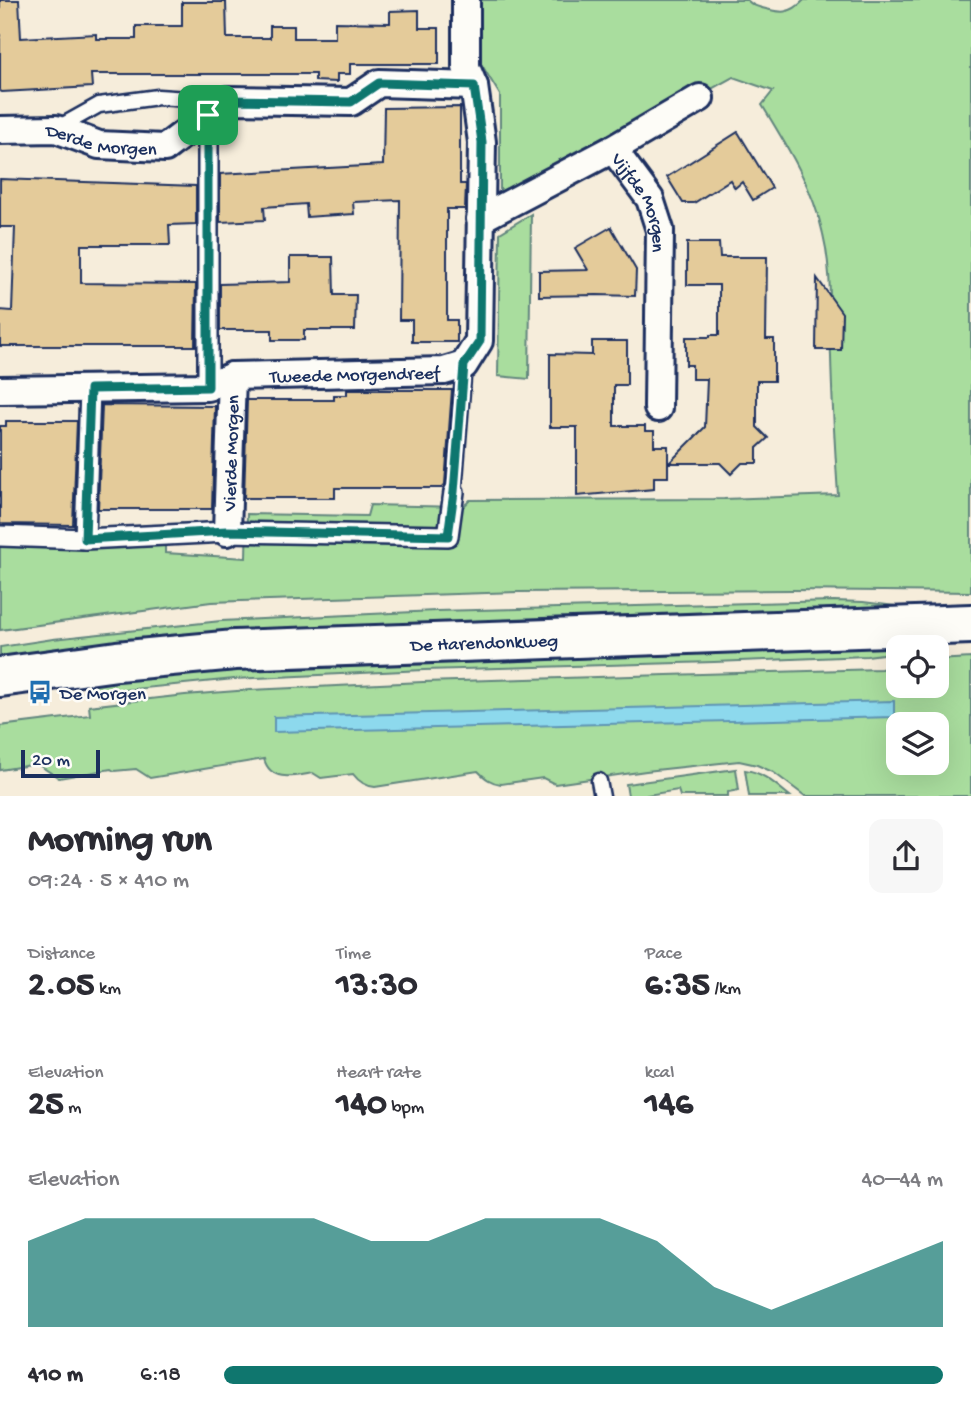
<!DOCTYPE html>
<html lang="en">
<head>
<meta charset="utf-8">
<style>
  body { margin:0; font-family:"Gochi Hand",sans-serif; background:#f7f7f7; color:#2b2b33; height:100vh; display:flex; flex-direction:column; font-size:26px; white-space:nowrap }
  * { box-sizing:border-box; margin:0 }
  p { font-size:23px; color:#7c7c81 }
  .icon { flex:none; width:38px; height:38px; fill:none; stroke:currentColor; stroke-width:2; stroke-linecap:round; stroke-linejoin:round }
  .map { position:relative; height:796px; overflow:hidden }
  .panel { display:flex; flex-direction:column; background:#fff; flex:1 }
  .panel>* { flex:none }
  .buttons { position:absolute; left:886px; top:635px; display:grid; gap:14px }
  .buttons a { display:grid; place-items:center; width:63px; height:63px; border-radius:14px; background:#fff; box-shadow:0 7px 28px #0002; font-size:35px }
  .scale { position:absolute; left:21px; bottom:18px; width:79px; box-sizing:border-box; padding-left:7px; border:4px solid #1b2f5e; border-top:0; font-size:19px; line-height:24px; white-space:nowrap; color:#1b2f5e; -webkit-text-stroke:5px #fdfcf7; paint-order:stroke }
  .pin { position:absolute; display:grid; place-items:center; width:60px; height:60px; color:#fff; margin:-30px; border-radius:14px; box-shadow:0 4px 10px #0006 }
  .round { display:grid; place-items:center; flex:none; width:74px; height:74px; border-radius:14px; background:#f7f7f7 }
  .overview { display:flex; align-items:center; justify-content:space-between; height:119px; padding:0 28px }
  h1 { font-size:38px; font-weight:700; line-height:52px }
  .stats { display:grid; grid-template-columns:repeat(3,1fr); gap:10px; height:119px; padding:7px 28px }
  .stats div { display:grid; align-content:center }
  .stats b { font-size:35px; font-weight:700 }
  .stats small { font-size:19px; font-weight:400 }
  .stats p { font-size:19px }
  .chart { height:196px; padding:14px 28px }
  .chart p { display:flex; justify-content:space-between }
  .chart svg { width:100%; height:126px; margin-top:7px; fill:#0f766e; opacity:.7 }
  ul { padding:0 28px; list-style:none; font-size:23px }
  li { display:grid; grid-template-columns:112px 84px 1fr; align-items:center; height:52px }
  li i { height:18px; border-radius:9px; background:#0f766e }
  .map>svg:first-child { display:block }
  .green { fill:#a9dd9e; stroke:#62867e; stroke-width:2; fill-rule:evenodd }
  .water { fill:#8dd9ed; stroke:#5f95b4; stroke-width:2 }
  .building { fill:#e4cb9a; stroke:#1b2f5e; stroke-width:2 }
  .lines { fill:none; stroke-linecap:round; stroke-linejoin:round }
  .service-casing { stroke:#1b2f5e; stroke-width:19 }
  .pedestrian-casing { stroke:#1b2f5e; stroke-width:24 }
  .minor-casing { stroke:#1b2f5e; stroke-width:32 }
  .secondary-casing { stroke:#1b2f5e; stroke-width:44 }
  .service { stroke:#fdfcf7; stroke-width:14 }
  .pedestrian { stroke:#fdfcf7; stroke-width:19 }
  .minor { stroke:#fdfcf7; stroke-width:26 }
  .secondary { stroke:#fdfcf7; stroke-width:38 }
  .route-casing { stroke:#fff; stroke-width:14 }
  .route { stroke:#0f766e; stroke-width:9 }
  .labels { text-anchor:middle; stroke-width:5; stroke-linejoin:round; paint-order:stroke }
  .street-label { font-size:19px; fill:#1b2f5e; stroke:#fdfcf7 }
  .poi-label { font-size:19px; fill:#1b2f5e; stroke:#fdfcf7; text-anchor:start }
</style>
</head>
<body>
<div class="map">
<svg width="971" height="797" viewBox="0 0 971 797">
  <rect width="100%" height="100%" fill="#f6eddb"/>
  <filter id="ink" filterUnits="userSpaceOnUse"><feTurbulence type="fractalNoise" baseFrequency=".0143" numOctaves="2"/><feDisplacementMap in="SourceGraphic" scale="14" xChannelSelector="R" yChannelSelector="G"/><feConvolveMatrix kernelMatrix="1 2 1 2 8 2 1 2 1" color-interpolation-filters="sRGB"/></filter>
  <g filter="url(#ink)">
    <g class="green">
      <path d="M480 0H747C752 5 755 6 762 8 780 13 790 15 804 0H971V592L792 590 519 592 211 602 0 630V536L165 531V553L246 558 247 514 367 516 370 505 463 507 470 500 724 499 838 495C835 449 832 403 831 357 829 316 833 275 823 234 813 187 787 146 762 105L773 91 733 77 500 205V95L480 62Z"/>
      <polygon points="531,214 529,379 498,376 500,233"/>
      <polygon points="834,601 863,602 928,610 0,661 0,647 53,639 221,621 436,611"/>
      <polygon points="942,645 924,647 898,648 898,652 867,656 714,662 424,670 234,679 85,694 83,680 235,666"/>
      <path d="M971 658V796H805L773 772 757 765 739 761 646 771 555 784 543 778 501 784C491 783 485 778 478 771L375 787C365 786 359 782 353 774L321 778 313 773C295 776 271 783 264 759L150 778 136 769 114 771 111 769 59 778 37 764 0 770V726L90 715 89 706 185 695 250 690 423 682 881 669 898 665V686H936V660ZM898 724H936V763H898Z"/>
      <polygon points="736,769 739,790 728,792 728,796 680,796 678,790 647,795 647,796 628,796 626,784"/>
      <path d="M745 770C763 772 776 785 790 796H749Z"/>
    </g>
    <polygon class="water" points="894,701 894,717 274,732 274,717"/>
    <g class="building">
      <polygon points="0,0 19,0 21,38 96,34 96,39 136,39 136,26 182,26 182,2 226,2 227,38 270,38 270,26 294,26 294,38 335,38 335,22 390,23 390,11 419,10 419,28 439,28 439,64 350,64 350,74 337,74 337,82 315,81 315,74 91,74 92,87 2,92 0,91"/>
      <polygon points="460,107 460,184 466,184 465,209 447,209 447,320 457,320 457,342 412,342 412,320 399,320 400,200 353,202 354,214 320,216 307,217 306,204 264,207 265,220 220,222 220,174 383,165 384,108"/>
      <polygon points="738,132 772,188 753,200 742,182 735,188 730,180 694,203 683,203 667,177"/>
      <polygon points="0,179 196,186 196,224 169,225 170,245 81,245 81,283 196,284 195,346 0,346 0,310 12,311 15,227 0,227"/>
      <polygon points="611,227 636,270 635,296 597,295 539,296 539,271 588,270 575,248"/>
      <polygon points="687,243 719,243 720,257 767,257 766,339 774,339 774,381 757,381 757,427 768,438 757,448 757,463 742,463 731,474 720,463 669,463 705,427 707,379 692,379 692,365 686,365 686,337 710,337 710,335 719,335 719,285 687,285"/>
      <polygon points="290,257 333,257 334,295 356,295 355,330 304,330 304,340 272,340 272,330 220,330 220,284 290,282"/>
      <polygon points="817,278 842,313 841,350 816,350"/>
      <polygon points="592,341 627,341 627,385 614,385 614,426 645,426 645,431 654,431 654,446 668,446 668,477 654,477 654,489 577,496 577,427 550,427 550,354 592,355"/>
      <polygon points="347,390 452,390 445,484 443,488 335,488 335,498 244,498 247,400 334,400 334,395 347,395"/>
      <polygon points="102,405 215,406 212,509 98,509"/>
      <polygon points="6,421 77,421 73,525 0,524 0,426 6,426"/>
    </g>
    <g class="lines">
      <g class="service-casing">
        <g id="service">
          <polyline points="56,129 99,105 158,97 188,99 208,115"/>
          <polyline points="454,492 464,365"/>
          <polyline points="599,781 602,797"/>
        </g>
      </g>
      <g class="pedestrian-casing">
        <g id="pedestrian">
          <polyline points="208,115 208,387"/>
          <polyline points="0,536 85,539 227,532 448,536 454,492"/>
          <polyline points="85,539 90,389"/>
        </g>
      </g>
      <g class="minor-casing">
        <g id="minor">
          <path id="s1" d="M0 130 56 129 99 145 165 148 228 100 351 102 379 83 474 86"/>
          <polyline points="613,149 700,98"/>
          <path id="s2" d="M480 219 613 149 650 199 660 230 658 408"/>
          <path id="s3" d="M0 390 208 387 232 376 444 371 464 365 479 341 482 142 474 86 466 67V0"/>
          <path id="s4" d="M227 532 232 376"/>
        </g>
      </g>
      <g class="secondary-casing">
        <g id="secondary">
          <path id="s5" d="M0 677 117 661 235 650 971 624"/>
        </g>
      </g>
      <use href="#service" class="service"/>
      <use href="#pedestrian" class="pedestrian"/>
      <use href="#minor" class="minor"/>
      <use href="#secondary" class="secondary"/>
    </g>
  </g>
  <g class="lines" filter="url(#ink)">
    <g class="route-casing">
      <polygon id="route" points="379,83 474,86 482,142 480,341 464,365 454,492 448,536 227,531 85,539 90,389 208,387 208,115 228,100 351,102"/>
    </g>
    <use href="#route" class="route"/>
  </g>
  <defs>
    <g id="bus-bare" transform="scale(1.89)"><path d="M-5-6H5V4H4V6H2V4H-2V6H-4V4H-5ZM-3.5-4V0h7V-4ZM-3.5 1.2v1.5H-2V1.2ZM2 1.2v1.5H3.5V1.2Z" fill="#1f6fb2" stroke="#fdfcf7" stroke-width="2.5" paint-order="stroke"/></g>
  </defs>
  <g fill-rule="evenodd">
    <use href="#bus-bare" x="40" y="692"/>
  </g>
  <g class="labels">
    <g class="street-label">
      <text dy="7" stroke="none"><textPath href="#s1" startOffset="103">Derde Morgen</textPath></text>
      <text dy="7" stroke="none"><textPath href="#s2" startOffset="212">Vijfde Morgen</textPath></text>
      <text dy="7" stroke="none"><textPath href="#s3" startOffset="357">Tweede Morgendreef</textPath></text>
      <text dy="7" stroke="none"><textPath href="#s4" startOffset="79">Vierde Morgen</textPath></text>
      <text dy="7" stroke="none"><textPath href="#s5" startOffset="486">De Harendonkweg</textPath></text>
    </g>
    <g class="poi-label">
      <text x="60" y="699">De Morgen</text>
    </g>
  </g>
</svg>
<div class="buttons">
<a><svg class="icon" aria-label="locate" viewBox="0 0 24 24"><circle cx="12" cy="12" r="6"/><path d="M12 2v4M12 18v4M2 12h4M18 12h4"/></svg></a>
<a><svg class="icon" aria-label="layers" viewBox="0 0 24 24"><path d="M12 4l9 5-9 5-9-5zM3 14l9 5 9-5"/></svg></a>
</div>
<div class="scale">20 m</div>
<div class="pin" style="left:208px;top:115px;background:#1e9e55"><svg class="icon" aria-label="arrive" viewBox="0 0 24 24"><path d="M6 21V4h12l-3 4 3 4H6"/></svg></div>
</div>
<section class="panel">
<div class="overview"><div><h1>Morning run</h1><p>09:24 · 5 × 410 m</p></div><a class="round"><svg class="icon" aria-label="share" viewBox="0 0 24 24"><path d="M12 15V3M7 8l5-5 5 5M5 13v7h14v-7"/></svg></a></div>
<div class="stats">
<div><p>Distance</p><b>2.05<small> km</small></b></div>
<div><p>Time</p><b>13:30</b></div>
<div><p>Pace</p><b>6:35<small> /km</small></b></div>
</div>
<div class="stats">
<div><p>Elevation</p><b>25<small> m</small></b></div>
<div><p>Heart rate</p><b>140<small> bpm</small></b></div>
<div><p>kcal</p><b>146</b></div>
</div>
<div class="chart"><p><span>Elevation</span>40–44 m</p>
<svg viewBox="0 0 160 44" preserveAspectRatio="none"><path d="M0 44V14L10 6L20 6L30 6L40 6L50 6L60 14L70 14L80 6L90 6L100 6L110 14L120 30L130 38L140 30L150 22L160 14V44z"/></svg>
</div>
<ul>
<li><b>410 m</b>6:18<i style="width:100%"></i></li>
</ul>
</section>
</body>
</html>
